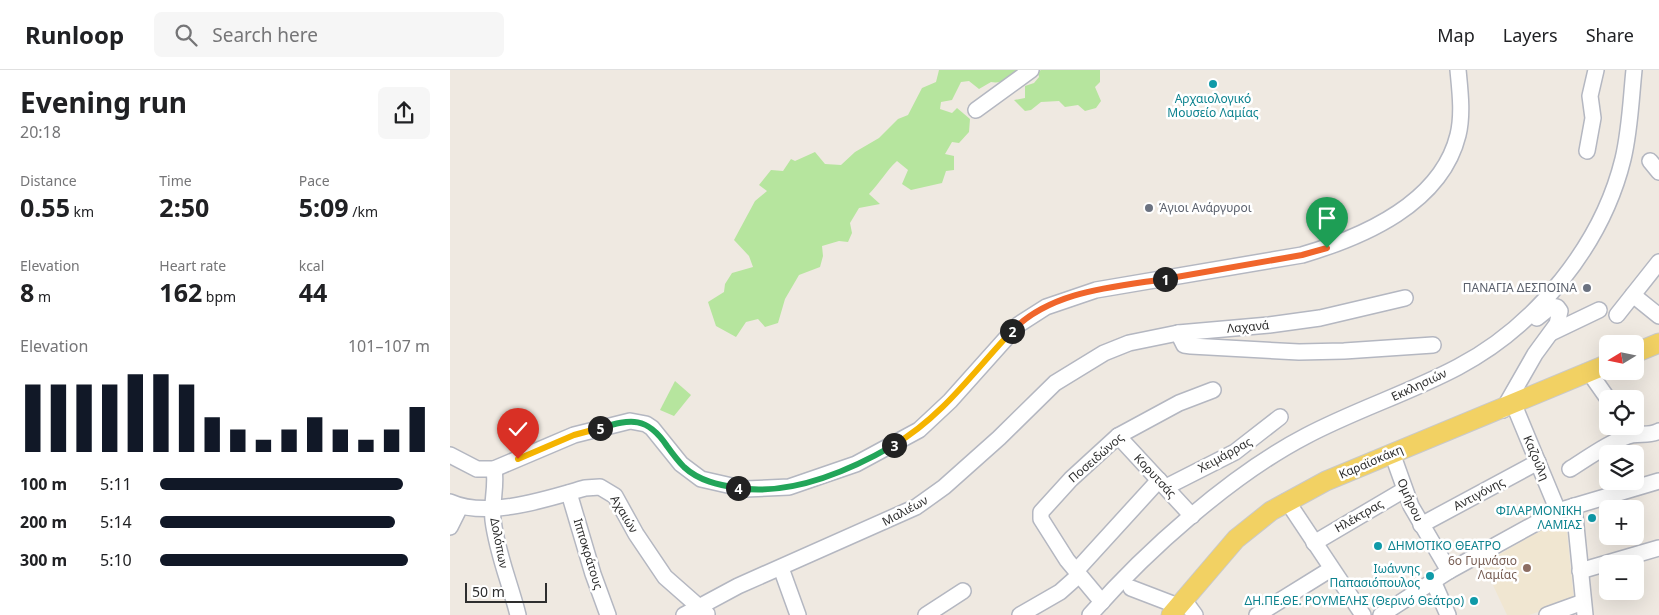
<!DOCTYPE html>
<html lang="en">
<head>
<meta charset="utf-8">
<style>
  body { margin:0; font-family:"Noto Sans",sans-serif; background:#f6f6f6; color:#202124; height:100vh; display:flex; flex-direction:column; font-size:19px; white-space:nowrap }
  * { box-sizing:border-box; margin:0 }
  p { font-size:16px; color:#757577 }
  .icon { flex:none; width:28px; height:28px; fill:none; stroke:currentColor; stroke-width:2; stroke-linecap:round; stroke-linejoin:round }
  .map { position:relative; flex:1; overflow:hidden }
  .sheet { display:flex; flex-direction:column; background:#fff; width:450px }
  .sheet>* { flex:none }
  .needle { width:32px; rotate:260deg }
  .controls { position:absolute; left:1149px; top:265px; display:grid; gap:10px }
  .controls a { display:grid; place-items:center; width:45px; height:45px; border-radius:8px; background:#fff; box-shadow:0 5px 20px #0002; font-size:25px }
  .scale { position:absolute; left:15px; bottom:12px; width:82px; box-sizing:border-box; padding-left:5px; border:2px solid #2e2e2e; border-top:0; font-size:14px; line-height:18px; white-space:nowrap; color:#2e2e2e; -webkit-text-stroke:4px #fff; paint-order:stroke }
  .pin { position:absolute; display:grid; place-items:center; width:42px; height:42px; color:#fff; margin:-51px -21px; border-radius:50% 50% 50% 0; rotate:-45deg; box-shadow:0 0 5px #0007 }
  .pin .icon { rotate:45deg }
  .km { position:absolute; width:25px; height:25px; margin:-12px; border-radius:50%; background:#222; color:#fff; font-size:14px; line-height:25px; text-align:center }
  .round { display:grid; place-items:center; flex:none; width:52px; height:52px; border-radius:8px; background:#f6f6f6 }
  .summary { display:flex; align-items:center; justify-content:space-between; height:85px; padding:0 20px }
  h1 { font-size:28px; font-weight:700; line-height:38px }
  .figures { display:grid; grid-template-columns:repeat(3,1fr); gap:8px; height:85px; padding:5px 20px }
  .figures div { display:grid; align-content:center }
  .figures b { font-size:25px; font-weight:700 }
  .figures small { font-size:14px; font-weight:400 }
  .figures p { font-size:14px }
  .chart { height:140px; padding:10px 20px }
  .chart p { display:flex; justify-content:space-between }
  .chart svg { width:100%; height:90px; margin-top:5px; stroke:#111827; stroke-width:6 }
  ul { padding:0 20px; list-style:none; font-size:16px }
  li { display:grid; grid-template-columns:80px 60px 1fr; align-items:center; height:38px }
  li i { height:12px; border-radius:6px; background:#111827 }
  header { display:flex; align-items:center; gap:30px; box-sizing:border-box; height:70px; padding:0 25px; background:#fff; border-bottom:1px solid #e0e0e0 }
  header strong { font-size:24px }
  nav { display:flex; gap:28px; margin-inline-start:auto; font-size:18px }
  .search { width:350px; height:45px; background:#f6f6f6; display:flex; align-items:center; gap:12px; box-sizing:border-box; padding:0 18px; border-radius:8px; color:#757577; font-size:19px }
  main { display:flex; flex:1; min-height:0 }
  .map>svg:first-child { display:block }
  .education { fill:#f0e6d1 }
  .green { fill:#b6e59e }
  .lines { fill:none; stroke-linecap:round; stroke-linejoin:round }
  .minor-casing { stroke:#b4b7c1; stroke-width:18 }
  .major-casing { stroke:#c9c9c9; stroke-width:21 }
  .minor { stroke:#fff; stroke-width:15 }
  .major { stroke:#f2d163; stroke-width:19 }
  .split-1-casing { stroke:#fff; stroke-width:10 }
  .split-2-casing { stroke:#fff; stroke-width:10 }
  .split-3-casing { stroke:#fff; stroke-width:10 }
  .split-4-casing { stroke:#fff; stroke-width:10 }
  .split-5-casing { stroke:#fff; stroke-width:10 }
  .split-6-casing { stroke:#fff; stroke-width:10 }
  .split-1 { stroke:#f0652b; stroke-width:6 }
  .split-2 { stroke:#f0652b; stroke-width:6 }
  .split-3 { stroke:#f5b400; stroke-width:6 }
  .split-4 { stroke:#22a559; stroke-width:6 }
  .split-5 { stroke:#22a559; stroke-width:6 }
  .split-6 { stroke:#f5b400; stroke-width:6 }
  .culture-dot { fill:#0f9aa8; stroke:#fff; stroke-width:2 }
  .worship-dot { fill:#6b7280; stroke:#fff; stroke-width:2 }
  .education-dot { fill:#8d6e63; stroke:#fff; stroke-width:2 }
  .labels { text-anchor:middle; stroke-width:5; stroke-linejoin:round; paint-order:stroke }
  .culture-label { font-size:12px; fill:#0d838f; stroke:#fff; text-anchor:end }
  .worship-label { font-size:12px; fill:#5b616d; stroke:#fff; text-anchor:start }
  .street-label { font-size:12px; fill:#2e2e2e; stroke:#fff }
  .education-label { font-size:12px; fill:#785e54; stroke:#fff; text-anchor:end }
</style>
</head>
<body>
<header>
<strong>Runloop</strong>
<div class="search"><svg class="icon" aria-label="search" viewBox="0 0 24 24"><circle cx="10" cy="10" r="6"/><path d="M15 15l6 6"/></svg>Search here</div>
<nav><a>Map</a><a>Layers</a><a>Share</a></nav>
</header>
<main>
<section class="sheet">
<div class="summary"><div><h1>Evening run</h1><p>20:18</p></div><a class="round"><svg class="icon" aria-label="share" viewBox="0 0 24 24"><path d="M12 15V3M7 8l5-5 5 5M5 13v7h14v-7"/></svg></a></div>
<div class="figures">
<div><p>Distance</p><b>0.55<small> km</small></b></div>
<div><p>Time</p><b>2:50</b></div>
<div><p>Pace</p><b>5:09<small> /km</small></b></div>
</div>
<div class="figures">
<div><p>Elevation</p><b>8<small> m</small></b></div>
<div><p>Heart rate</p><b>162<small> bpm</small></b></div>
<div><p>kcal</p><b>44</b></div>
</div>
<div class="chart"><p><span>Elevation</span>101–107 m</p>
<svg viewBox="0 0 160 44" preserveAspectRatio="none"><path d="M5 44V11M15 44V11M25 44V11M35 44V11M45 44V6M55 44V6M65 44V11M75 44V27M85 44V33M95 44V38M105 44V33M115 44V27M125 44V33M135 44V38M145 44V33M155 44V22"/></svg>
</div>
<ul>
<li><b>100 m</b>5:11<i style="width:90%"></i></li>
<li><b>200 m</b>5:14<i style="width:87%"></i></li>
<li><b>300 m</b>5:10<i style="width:92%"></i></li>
</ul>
</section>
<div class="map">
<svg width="1209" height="545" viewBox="0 0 1209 545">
  <rect width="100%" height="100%" fill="#efe9e1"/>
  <polygon class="education" points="1113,447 1116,453 1124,530 1079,545 1057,545 1033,494"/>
  <g class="green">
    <path d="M489 0H566C560 9 551 14 541 12L529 19 519 11 511 12 502 30 491 32 490 39 502 43 507 38 520 49 519 62 509 73 502 72 495 84 504 86V100L496 101 492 113 461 120 452 114 458 100 447 91C436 101 430 113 419 124L430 134 409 138 400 153 402 163 398 172 389 171 372 176 373 186 370 197 349 205 335 229 328 253 315 257 308 249 296 252 286 267 266 256 258 232 274 222 275 214 282 203 303 197 299 186 284 170 305 131 317 121 309 115 321 100 333 101 341 89 345 91 365 82 375 94 391 95 405 82 429 68 448 49 458 45 472 18 486 12Z"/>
    <polygon points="591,0 650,0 650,12 645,17 651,31 646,38 635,41 628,35 615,37 609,31 591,32 581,40 575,41 564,30 575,28 575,16 584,13 589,7 588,2"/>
    <polygon points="225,311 241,325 224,346 210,340"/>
  </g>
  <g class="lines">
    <g class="minor-casing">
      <g id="minor">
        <polyline points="526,40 581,0"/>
        <polyline points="1137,81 1143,48 1140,26 1146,0"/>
        <polyline points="1200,91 1209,102"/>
        <polyline points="1183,225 1209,246"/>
        <polyline points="1167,245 1209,192"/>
        <polyline points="728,263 734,275 741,276 849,282 894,281 983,275"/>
        <polyline points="1101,263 1149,240"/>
        <polyline points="1139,302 1158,329"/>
        <polyline points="1064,335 1108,441"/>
        <polyline points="1053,340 1085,284 1107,254 1110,241 1107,237 1102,236 1087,248"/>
        <polyline points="668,366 742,446"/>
        <polyline points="942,383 961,436 999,501"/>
        <path d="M0 385 27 399H44L124 365 180 351 196 354 202 358 231 394 251 409 295 419 339 417 406 394 469 360 500 331 568 255 596 237 646 220 852 185C913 167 991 134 1008 65 1013 44 1010 21 1008 0"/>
        <path d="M44 399C47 416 41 433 43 450 47 483 60 513 68 545"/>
        <path d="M1120 399C1136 389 1164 369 1182 365 1191 363 1200 366 1209 361"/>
        <polyline points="716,417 785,382 830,347"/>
        <polyline points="119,423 143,504 158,545"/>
        <polyline points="837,431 913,545"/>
        <path d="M0 432C37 449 97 429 135 418L150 417 165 426 186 464 215 507 257 544"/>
        <polyline points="1124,436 1135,545"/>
        <polyline points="971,455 1088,392"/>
        <polyline points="0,457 10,437"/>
        <polyline points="864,473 954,420"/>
        <polyline points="331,498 348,545"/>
        <polyline points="626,501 709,410"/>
        <polyline points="1130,501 1209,478"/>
        <polyline points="983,511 998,545"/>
        <polyline points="681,518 728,536"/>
        <polyline points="734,530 745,545"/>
        <polyline points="652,532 617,490 591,449 591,442 621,409 668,366 729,333 763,320"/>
        <polyline points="234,545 288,516 466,437 494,417 549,368 605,313 654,283 679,273 728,263 819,255 870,248 955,228"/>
        <polyline points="476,545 513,521"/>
        <polyline points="570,545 610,522 628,506"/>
        <path d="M640 545C696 481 781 405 856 366 905 340 959 323 1008 297 1086 256 1152 175 1173 89 1180 60 1181 29 1184 0"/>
        <polyline points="807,545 881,499"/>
        <polyline points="931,545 999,501 1108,441 1209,411"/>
        <polyline points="1097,545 1133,532"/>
      </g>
    </g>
    <g class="major-casing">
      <g id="major">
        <polyline points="1185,283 1209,273"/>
        <polyline points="721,545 786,469 821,441 876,411 1158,294"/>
      </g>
    </g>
    <use href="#minor" class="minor"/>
    <use href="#major" class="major"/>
  </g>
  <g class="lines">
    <g class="split-1-casing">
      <polyline id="split-1" points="715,209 852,185 877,178"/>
    </g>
    <g class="split-2-casing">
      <path id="split-2" d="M562 261C601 221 663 217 715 209"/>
    </g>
    <g class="split-3-casing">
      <path id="split-3" d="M444 375C493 346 524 301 562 261"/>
    </g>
    <g class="split-4-casing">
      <path id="split-4" d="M288 418C341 426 399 401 444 375"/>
    </g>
    <g class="split-5-casing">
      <path id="split-5" d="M150 358C181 349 197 346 217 376 222 383 228 391 234 397 249 411 269 415 288 418"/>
    </g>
    <g class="split-6-casing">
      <polyline id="split-6" points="68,389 124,365 150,358"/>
    </g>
    <use href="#split-1" class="split-1"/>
    <use href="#split-2" class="split-2"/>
    <use href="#split-3" class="split-3"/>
    <use href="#split-4" class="split-4"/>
    <use href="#split-5" class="split-5"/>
    <use href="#split-6" class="split-6"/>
  </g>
  <g class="culture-dot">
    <circle cx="763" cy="14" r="5"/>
    <circle cx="1142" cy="448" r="5"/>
    <circle cx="928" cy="476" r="5"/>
    <circle cx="980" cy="506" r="5"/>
    <circle cx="1024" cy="531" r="5"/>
  </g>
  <g class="worship-dot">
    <circle cx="699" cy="138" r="5"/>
    <circle cx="1137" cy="218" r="5"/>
  </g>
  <circle class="education-dot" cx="1077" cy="498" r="5"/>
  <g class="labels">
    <g class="culture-label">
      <text x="763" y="33" text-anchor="middle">Αρχαιολογικό<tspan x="763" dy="14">Μουσείο Λαμίας</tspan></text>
      <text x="1132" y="445">ΦΙΛΑΡΜΟΝΙΚΗ<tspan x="1132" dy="14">ΛΑΜΙΑΣ</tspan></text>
      <text x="938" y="480" text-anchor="start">ΔΗΜΟΤΙΚΟ ΘΕΑΤΡΟ</text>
      <text x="970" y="503">Ιωάννης<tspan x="970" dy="14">Παπασιόπουλος</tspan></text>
      <text x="1014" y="535">ΔΗ.ΠΕ.ΘΕ. ΡΟΥΜΕΛΗΣ (Θερινό Θεάτρο)</text>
    </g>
    <g class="worship-label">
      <text x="709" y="142">Άγιοι Ανάργυροι</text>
      <text x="1127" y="222" text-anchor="end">ΠΑΝΑΓΙΑ ΔΕΣΠΟΙΝΑ</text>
    </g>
    <g class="street-label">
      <text transform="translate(798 257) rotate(-5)" y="4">Λαχανά</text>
      <text transform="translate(969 315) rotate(-25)" y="4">Εκκλησιών</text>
      <text transform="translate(775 385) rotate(-29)" y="4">Χειμάρρας</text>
      <text transform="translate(646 388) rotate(-41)" y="4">Ποσειδώνος</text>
      <text transform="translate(1086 388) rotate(67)" y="4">Καζούλη</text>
      <text transform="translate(921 392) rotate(-23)" y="4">Καραϊσκάκη</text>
      <text transform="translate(705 406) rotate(47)" y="4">Κορυτσάς</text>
      <text transform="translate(1029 424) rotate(-28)" y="4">Αντιγόνης</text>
      <text transform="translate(960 430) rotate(66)" y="4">Ομήρου</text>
      <text transform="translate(455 441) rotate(-28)" y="4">Μαλιέων</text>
      <text transform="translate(174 444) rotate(59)" y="4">Αχαιών</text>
      <text transform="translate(909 446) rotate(-30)" y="4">Ηλέκτρας</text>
      <text transform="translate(49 473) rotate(79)" y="4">Δολόπων</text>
      <text transform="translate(138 484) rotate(73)" y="4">Ιπποκράτους</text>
    </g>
    <g class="education-label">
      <text x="1067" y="495">6ο Γυμνάσιο<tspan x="1067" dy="14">Λαμίας</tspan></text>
    </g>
  </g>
</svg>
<div class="controls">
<a><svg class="needle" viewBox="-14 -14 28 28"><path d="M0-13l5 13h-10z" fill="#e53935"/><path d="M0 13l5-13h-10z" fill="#757577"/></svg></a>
<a><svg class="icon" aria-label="locate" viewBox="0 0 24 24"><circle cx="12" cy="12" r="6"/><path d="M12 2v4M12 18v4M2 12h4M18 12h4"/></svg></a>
<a><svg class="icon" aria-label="layers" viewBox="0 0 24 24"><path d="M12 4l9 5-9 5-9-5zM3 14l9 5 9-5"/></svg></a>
<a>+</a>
<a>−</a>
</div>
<div class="scale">50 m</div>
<div class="pin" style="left:877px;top:178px;background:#1e9e55"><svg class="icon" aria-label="arrive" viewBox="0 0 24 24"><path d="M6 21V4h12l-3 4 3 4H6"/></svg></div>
<div class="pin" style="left:68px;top:389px;background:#d93025"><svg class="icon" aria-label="check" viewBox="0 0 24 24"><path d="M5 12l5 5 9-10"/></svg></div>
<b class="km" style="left:715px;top:209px">1</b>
<b class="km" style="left:562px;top:261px">2</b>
<b class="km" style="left:444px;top:375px">3</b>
<b class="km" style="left:288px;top:418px">4</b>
<b class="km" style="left:150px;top:358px">5</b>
</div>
</main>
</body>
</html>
